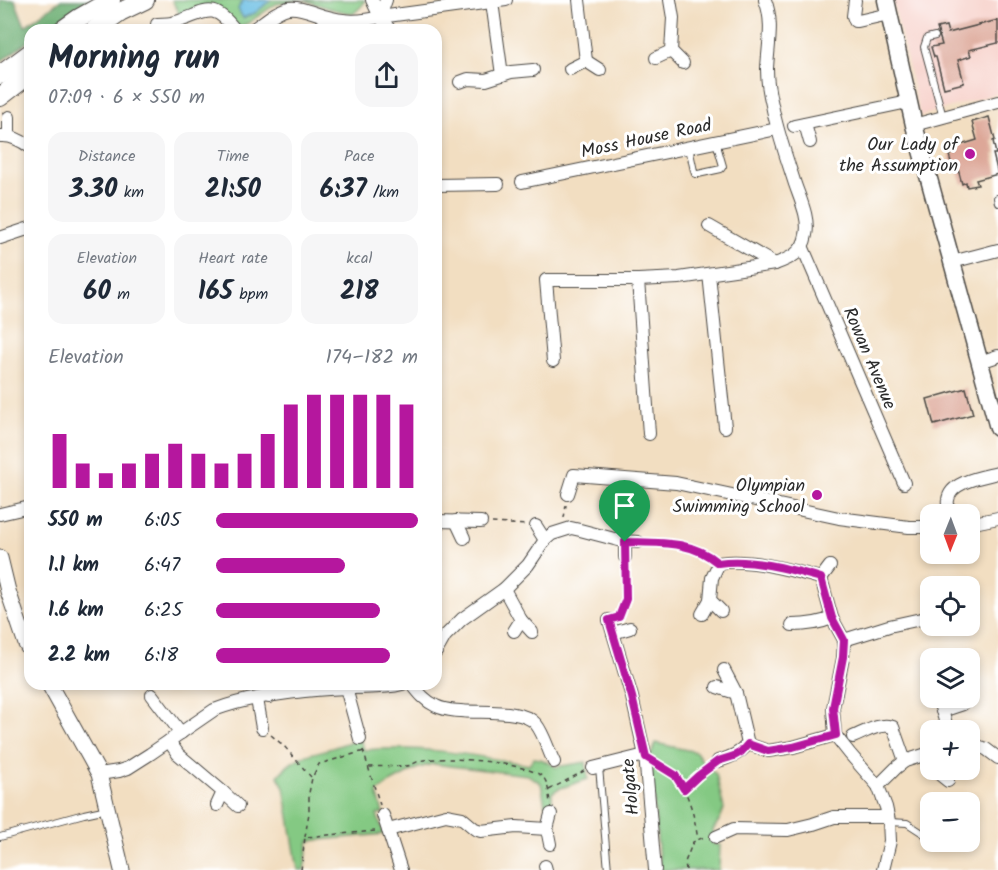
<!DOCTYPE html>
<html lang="en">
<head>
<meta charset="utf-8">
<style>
  body { margin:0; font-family:Kalam,sans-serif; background:#f6f6f7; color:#1f2937; height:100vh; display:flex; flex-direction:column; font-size:22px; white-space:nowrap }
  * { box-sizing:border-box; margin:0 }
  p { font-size:20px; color:#747a83 }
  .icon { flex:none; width:33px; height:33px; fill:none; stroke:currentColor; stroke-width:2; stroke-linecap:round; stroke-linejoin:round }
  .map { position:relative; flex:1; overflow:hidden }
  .details { position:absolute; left:24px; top:24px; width:418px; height:666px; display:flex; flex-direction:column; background:#fff; border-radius:18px; box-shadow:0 3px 9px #0003 }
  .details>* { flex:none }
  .needle { width:39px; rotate:181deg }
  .fabs { position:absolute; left:920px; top:504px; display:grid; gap:12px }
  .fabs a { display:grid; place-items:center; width:60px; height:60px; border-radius:12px; background:#fff; box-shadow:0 3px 9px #0003; font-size:30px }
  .pin { position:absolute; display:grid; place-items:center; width:51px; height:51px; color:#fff; margin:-62px -26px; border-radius:50% 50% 50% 0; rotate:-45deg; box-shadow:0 0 6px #0007 }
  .pin .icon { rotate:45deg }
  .round { display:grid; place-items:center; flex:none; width:63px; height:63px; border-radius:18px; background:#f6f6f7 }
  .summary { display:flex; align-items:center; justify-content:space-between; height:102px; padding:0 24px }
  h1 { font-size:33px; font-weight:700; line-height:45px }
  .stats { display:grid; grid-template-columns:repeat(3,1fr); gap:9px; height:102px; padding:6px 24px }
  .stats div { display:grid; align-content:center; border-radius:15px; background:#f6f6f7; text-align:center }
  .stats b { font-size:26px; font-weight:700 }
  .stats small { font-size:16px; font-weight:400 }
  .stats p { font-size:16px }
  .chart { height:168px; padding:12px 24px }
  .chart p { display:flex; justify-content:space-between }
  .chart svg { width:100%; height:108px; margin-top:6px; stroke:#b5179e; stroke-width:6 }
  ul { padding:0 24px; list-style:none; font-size:20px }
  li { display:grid; grid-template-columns:96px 72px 1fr; align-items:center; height:45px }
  li i { height:15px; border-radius:8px; background:#b5179e }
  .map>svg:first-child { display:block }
  .built { fill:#f7d0c9 }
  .green { fill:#84c983; stroke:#587a57; stroke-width:1.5 }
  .forest { fill:#6bad71; stroke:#4b6c4e; stroke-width:1.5 }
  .water { fill:#67bde3; stroke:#497487; stroke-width:1.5 }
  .building { fill:#dda798 }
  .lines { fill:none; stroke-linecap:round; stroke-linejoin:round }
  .service-casing { stroke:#494642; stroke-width:8 }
  .minor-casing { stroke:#494642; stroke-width:14 }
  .tertiary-casing { stroke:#494642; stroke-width:17 }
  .secondary-casing { stroke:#494642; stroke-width:19 }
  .primary-casing { stroke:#494642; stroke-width:20 }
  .path { stroke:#494642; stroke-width:1.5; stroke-dasharray:4.5 4.5; stroke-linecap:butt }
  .service { stroke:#fff; stroke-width:6 }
  .minor { stroke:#fff; stroke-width:12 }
  .tertiary { stroke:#fff; stroke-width:15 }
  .secondary { stroke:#fff; stroke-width:16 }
  .primary { stroke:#fff; stroke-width:18 }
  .route-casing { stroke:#fff; stroke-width:12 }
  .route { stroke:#b5179e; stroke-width:8 }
  .poi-dot { fill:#b5179e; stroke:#fff; stroke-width:2 }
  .labels { text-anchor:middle; stroke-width:6; stroke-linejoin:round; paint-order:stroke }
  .street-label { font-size:18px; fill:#2b2b2b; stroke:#fff }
  .poi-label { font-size:18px; fill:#2b2b2b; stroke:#fff; text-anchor:end }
</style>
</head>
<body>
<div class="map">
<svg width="998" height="870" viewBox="0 0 998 870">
  <rect width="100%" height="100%" fill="#fff"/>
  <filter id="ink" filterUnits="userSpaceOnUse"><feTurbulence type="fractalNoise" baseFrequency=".0167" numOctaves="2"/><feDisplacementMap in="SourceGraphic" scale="12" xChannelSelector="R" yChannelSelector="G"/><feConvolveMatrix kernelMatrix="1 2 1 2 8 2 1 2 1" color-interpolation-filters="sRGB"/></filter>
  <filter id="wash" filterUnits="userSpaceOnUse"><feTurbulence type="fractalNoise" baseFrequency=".008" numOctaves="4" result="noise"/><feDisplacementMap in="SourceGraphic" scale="24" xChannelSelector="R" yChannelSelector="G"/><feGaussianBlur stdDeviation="1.35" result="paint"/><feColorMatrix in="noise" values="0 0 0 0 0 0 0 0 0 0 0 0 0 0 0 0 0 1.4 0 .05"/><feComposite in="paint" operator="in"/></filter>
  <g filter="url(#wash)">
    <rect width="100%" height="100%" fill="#f2dec1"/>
    <polygon class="built" points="893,0 998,0 998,93 920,116"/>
    <g class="green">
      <path d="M172 0H365C364 6 357 10 353 14L328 8 304 0 276 4 248 23 235 29 220 10 182 19Z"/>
      <path d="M360 739 364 750C420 745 475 755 529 765L533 758 541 759 556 767 586 762 588 779 558 789 552 793V804L545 805 541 783 528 775 433 764 418 768 388 784 377 793 383 813 377 815 384 834 309 841 304 870H298L284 787 278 776C295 755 308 755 332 748 342 745 351 741 360 739Z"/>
      <polygon points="655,743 696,752 705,765 716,774 724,809 720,819 713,830 713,844 720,845 719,870 660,870 650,758"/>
    </g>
    <polygon class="forest" points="0,0 15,0 25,26 61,0 87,0 44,30 30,30 30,40 0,62"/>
    <polygon class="water" points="243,0 270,0 270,1 255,13 243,18 238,9"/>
    <g id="blocks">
      <g class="building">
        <polygon points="998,20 998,43 969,50 971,56 958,60 964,83 944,88 936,57 934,57 931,47 942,45 937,28 946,26 948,33"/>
        <polygon points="989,117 995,140 993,141 996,154 993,154 998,174 976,180 978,185 967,187 966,182 962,184 957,165 952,166 949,155 955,153 954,147 977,140 972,122"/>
        <polygon points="966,388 973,414 934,425 927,399"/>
      </g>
    </g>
  </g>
  <g filter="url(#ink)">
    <use href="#blocks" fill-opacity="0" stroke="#494642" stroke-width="1.5"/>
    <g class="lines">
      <g class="service-casing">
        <g id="service">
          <polyline points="935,36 927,38 924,47 943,117"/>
          <polyline points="689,148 694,171 695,174 698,174 721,169 723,166 716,142"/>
          <polyline points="998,198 997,198 998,203"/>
          <polyline points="133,684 133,685"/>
          <polyline points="599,767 608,870"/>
          <polyline points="890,822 907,823 924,834"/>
          <polyline points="0,837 84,814 107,809"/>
        </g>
      </g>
      <g class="minor-casing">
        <g id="minor">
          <polyline points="372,0 380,17 390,30"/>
          <polyline points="670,0 673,18 671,51 683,63"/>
          <polyline points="855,0 853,16 855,21 858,21 889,14"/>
          <polyline points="492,2 502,75"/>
          <polyline points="380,17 386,0"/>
          <path d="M157 24C163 24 170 24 176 22 206 13 212 0 235 30"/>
          <path d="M252 30C263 23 275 11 288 8 300 6 313 13 324 16 344 22 360 22 380 17L506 0"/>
          <polyline points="322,30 326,17"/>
          <polyline points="656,58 671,51"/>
          <polyline points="586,61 600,70"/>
          <polyline points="570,69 586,61 579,0"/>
          <polyline points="460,82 468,79 486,80 511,72 533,70"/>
          <polyline points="805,124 810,142"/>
          <polyline points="914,125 998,102"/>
          <polyline points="794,126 908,102"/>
          <polyline points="9,135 9,117"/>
          <path d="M0 136C12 135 21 140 30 147"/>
          <polyline points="522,182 777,129"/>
          <polyline points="436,185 498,184"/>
          <polyline points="709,226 775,264"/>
          <polyline points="0,238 30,228"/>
          <polyline points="803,248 904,483"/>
          <polyline points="952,262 998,250"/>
          <polyline points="709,274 725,427"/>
          <polyline points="638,280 649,434"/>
          <path d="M553 361 546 280H638L679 278 775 264C791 258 803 253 806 235 810 218 799 197 794 181 786 156 777 131 772 105 769 93 767 81 767 69 768 45 774 23 765 0"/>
          <polyline points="980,362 998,356"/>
          <polyline points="568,494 574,475 676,483 839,518 909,527 930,527"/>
          <polyline points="0,514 30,507"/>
          <path d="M951 514C949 510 947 505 948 500 950 481 983 477 998 473"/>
          <polyline points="436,521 481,522"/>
          <polyline points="456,521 464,538"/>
          <polyline points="969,524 998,518"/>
          <polyline points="536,526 545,540"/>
          <polyline points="625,542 625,557"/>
          <polyline points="821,578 830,566"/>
          <polyline points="504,589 521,620 532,632"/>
          <path d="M721 611 710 600 712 578 719 563C751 558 790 570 821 578L832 618 844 640 843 658 833 708 835 735 850 754 878 786 886 807 889 821 890 841 883 870"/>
          <polyline points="702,614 710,600"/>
          <polyline points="609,620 632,697 645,755 655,870"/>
          <path d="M792 625C806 625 818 624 832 618"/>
          <polyline points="514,631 521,620"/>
          <polyline points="613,633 630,628"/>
          <polyline points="844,640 889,626 930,617"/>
          <polyline points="436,652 445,636 462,619 504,589 528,565 545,540 552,534 571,528 580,530 622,541 638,542"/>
          <polyline points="724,670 736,693"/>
          <polyline points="267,684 269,697"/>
          <polyline points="347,684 346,688 360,739"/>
          <path d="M412 684C419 693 425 701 436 706 460 718 520 704 536 724 544 734 548 750 554 762"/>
          <polyline points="717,687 736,693 748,744"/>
          <polyline points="152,695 181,733"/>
          <polyline points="938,698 948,730"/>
          <polyline points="257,699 262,728"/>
          <polyline points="942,711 963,704"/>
          <path d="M853 737C865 732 881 722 893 727L905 761"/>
          <polyline points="169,741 178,754 223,792 217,805"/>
          <polyline points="969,743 986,749 998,758"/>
          <path d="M718 761C731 757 739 754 748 744L768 751 793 747 835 735"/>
          <polyline points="593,768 645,755"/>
          <polyline points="936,770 938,773 948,781"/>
          <path d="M99 774 119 771 128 768 150 754 214 710C253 695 305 690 347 688 366 687 384 689 402 684"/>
          <polyline points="878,786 896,768 905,761 930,753"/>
          <polyline points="223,792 238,806"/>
          <polyline points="383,815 401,870"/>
          <polyline points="547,829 551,814"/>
          <polyline points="388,830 446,815 462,818 475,829 481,831 516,827 547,829 550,844"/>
          <polyline points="716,837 734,829 788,830 813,824 834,817 888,817"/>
          <polyline points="545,866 546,870"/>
        </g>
      </g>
      <g class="tertiary-casing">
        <g id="tertiary">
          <polyline points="0,558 8,591 26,644 30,651"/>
          <polyline points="49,684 99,774 122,870"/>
        </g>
      </g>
      <g class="secondary-casing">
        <polyline id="secondary" points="886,0 914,125 998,428"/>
      </g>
      <g class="primary-casing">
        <g id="primary">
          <polyline points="62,30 79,18 111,0"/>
          <polyline points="94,30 120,12 145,0"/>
          <polyline points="0,75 30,53"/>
          <polyline points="0,97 30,74"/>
        </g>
      </g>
      <g class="path">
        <polyline points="564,518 566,505"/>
        <polyline points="492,523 526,525"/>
        <polyline points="649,542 688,546 711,557"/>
        <polyline points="620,615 626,599 625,567"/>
        <polyline points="271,735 284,746 311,777"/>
        <polyline points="363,750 380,805"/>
        <path d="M657 763C663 767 672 771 676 777 690 794 695 820 698 840"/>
        <path d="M369 767C381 766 394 767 406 766 411 766 414 763 419 761 440 755 527 762 543 777 549 784 549 796 550 804"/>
        <polyline points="684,789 698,775 708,768"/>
        <polyline points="549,790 584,771"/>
        <polyline points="305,837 309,813 309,793 312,778 319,764 364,751"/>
        <polyline points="301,870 305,837 375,831"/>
        <polyline points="686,870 685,862 693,842 704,837"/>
      </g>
      <use href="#service" class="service"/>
      <use href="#minor" class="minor"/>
      <use href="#tertiary" class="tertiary"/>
      <use href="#secondary" class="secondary"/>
      <use href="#primary" class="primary"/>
    </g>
  </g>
  <g class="lines" filter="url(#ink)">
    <g class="route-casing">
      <path id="route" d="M625 542C659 543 691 540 718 563 751 558 790 569 821 578L832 618 844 640 843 657 833 708 836 735 793 747 768 751 748 744 741 752 734 756 718 761 698 776 684 789 675 775 646 757 632 697 609 620 619 617 626 599Z"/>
    </g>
    <use href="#route" class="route"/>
  </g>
  <g class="poi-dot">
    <circle cx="970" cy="154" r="6"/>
    <circle cx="817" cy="495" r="6"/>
  </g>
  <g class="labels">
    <g class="street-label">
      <text transform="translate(646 138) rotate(-12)" y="6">Moss House Road</text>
      <text transform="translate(870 358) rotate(67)" y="6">Rowan Avenue</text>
      <text transform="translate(630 787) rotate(-95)" y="6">Holgate</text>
    </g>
    <g class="poi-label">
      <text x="958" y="150">Our Lady of<tspan x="958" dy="21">the Assumption</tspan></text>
      <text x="805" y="491">Olympian<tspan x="805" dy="21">Swimming School</tspan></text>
    </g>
  </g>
</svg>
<div class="fabs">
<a><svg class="needle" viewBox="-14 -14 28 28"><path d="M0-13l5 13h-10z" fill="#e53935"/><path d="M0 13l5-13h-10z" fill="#747a83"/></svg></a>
<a><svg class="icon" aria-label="locate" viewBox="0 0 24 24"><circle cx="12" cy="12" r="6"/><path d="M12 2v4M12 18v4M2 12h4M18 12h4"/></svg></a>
<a><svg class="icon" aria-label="layers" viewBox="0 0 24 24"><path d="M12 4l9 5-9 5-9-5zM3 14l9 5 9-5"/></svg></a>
<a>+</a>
<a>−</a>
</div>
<div class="pin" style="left:625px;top:542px;background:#1e9e55"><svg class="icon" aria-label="arrive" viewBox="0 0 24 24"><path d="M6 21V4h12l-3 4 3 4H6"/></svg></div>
<section class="details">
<div class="summary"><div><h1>Morning run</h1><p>07:09 · 6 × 550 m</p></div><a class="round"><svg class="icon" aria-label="share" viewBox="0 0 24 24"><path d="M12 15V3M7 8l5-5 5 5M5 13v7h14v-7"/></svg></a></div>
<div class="stats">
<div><p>Distance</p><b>3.30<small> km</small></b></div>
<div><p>Time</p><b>21:50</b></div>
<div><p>Pace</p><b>6:37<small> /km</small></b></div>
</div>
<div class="stats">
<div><p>Elevation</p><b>60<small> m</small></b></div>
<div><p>Heart rate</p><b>165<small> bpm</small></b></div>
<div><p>kcal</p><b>218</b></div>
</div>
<div class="chart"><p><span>Elevation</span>174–182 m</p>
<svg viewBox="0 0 160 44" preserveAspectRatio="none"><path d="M5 44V22M15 44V34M25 44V38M35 44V34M45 44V30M55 44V26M65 44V30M75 44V34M85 44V30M95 44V22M105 44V10M115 44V6M125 44V6M135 44V6M145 44V6M155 44V10"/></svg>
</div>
<ul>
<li><b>550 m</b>6:05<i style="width:100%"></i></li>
<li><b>1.1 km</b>6:47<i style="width:64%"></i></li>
<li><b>1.6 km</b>6:25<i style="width:81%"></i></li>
<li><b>2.2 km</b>6:18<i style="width:86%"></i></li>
</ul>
</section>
</div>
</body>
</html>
